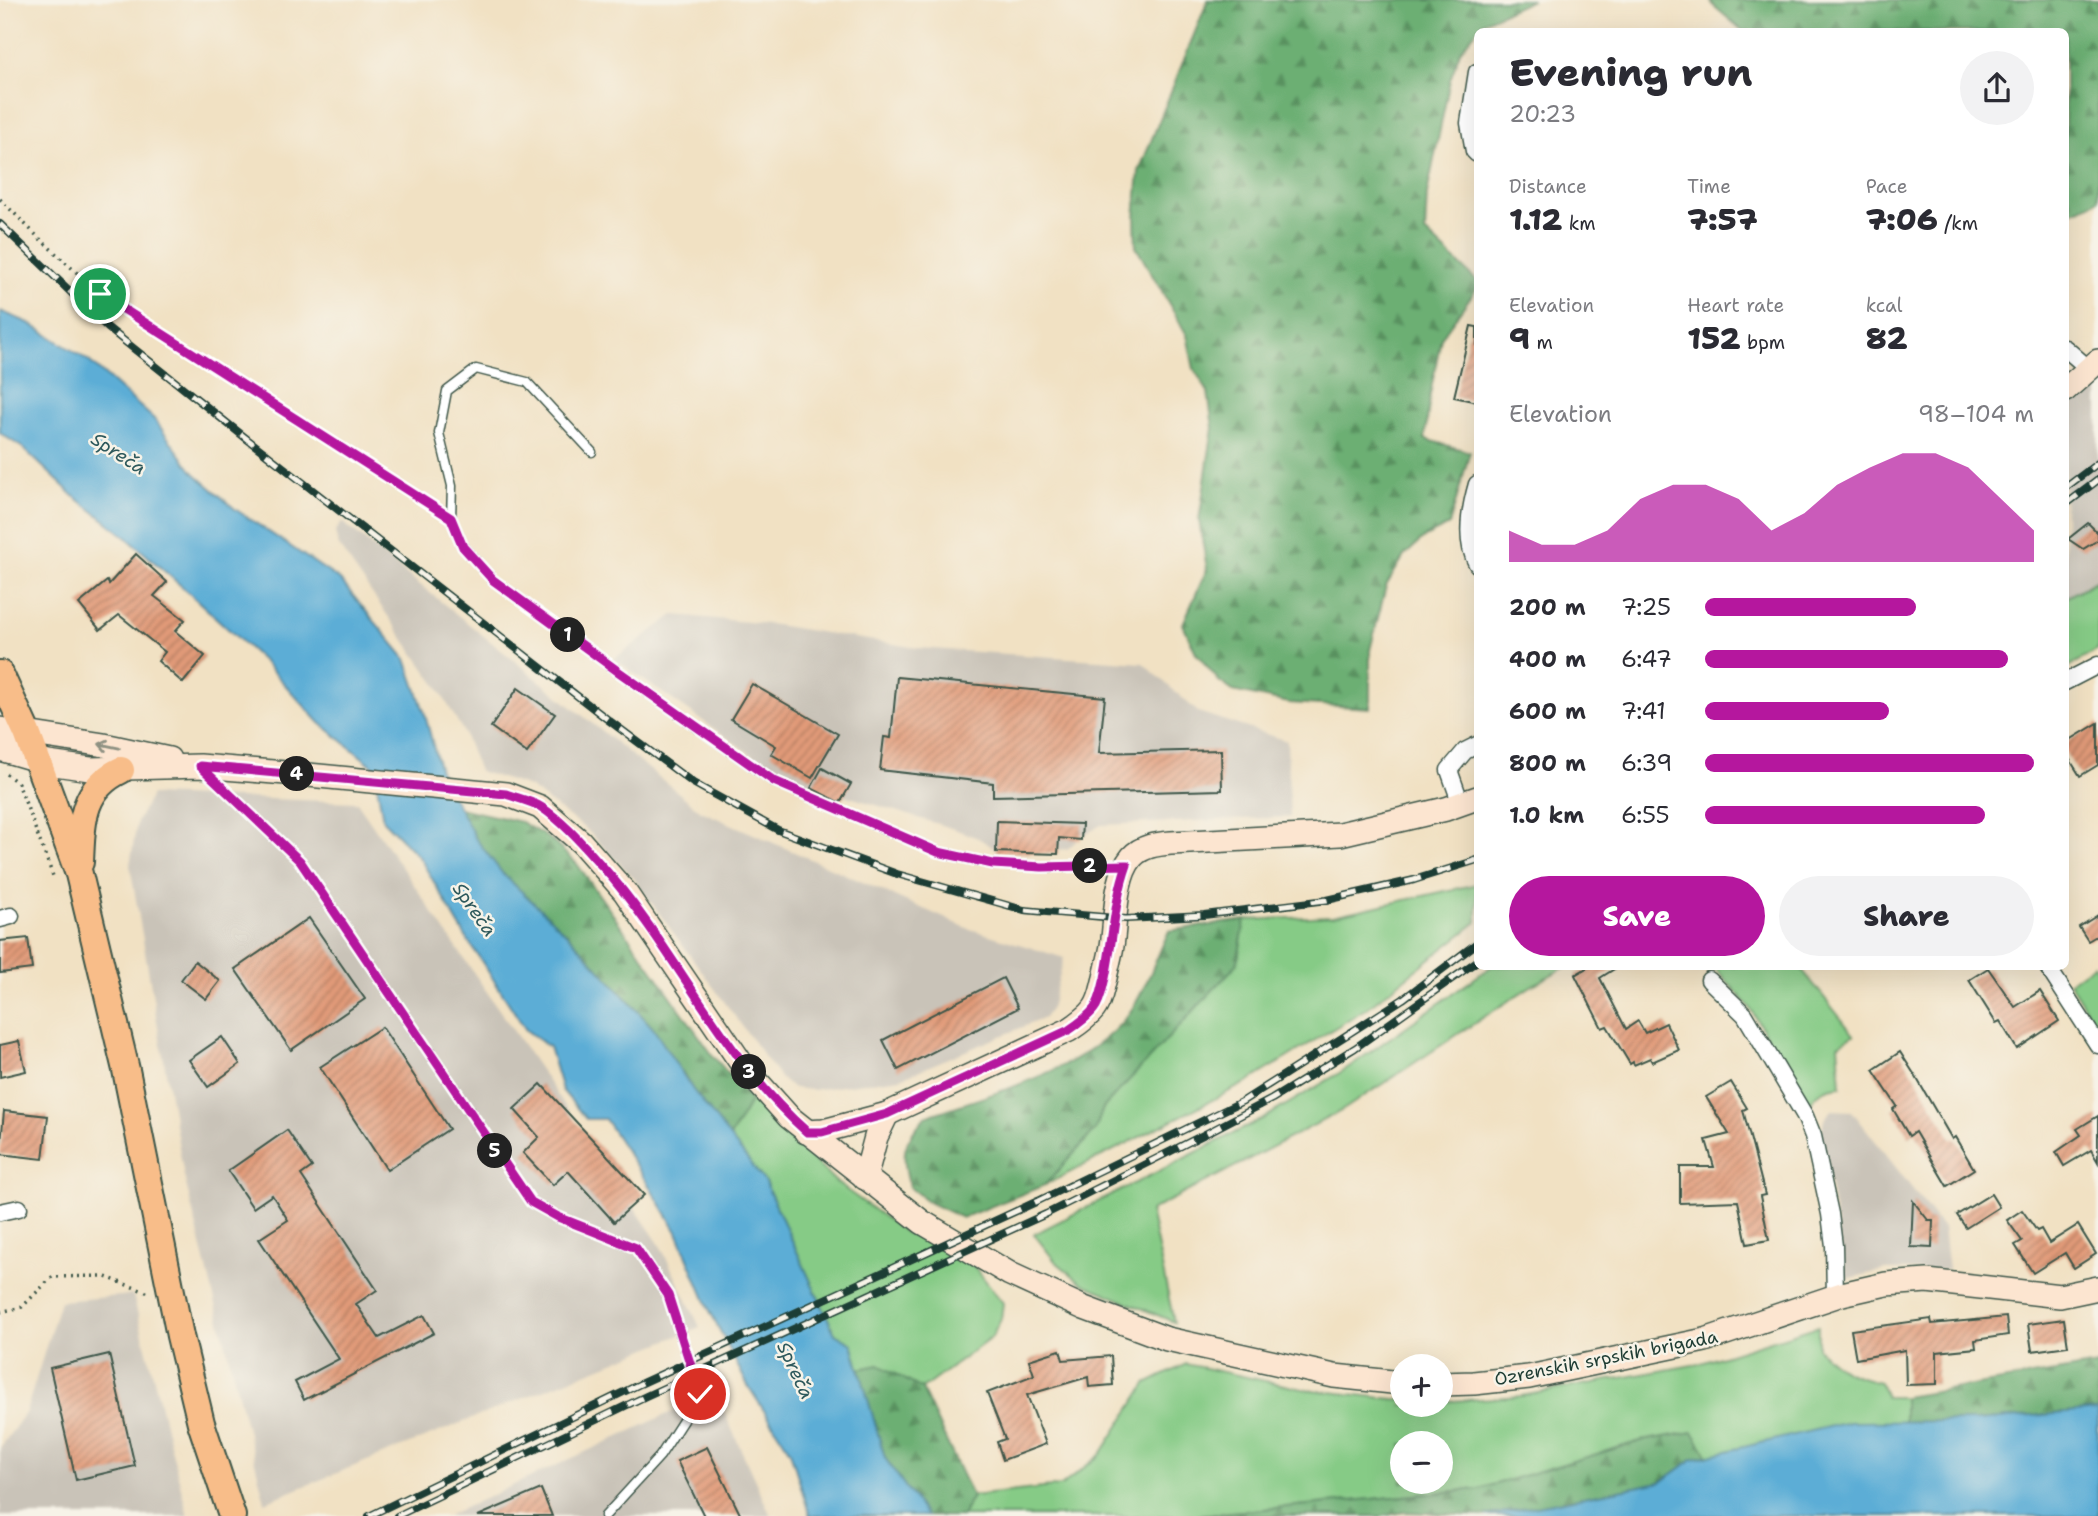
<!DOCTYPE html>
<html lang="en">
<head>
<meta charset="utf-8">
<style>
  body { margin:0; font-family:"Shantell Sans",sans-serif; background:#f2f2f3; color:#2b2b33; height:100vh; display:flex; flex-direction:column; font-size:26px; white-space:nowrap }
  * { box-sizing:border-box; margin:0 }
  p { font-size:23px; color:#7c7c81 }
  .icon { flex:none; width:38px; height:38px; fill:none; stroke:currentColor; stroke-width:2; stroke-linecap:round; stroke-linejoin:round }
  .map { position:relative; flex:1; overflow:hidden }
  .panel { position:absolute; left:1474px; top:28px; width:595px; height:942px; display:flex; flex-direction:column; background:#fff; border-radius:10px; box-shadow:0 7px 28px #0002 }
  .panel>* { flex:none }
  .fabs { position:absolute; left:1390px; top:1354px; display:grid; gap:14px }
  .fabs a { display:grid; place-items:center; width:63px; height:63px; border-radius:50%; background:#fff; box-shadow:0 7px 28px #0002; font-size:35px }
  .pin { position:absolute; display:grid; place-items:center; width:60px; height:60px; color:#fff; margin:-30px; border:4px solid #fff; border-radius:50%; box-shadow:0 2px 7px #0007 }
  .km { position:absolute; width:35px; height:35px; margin:-18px; border-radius:50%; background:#222; color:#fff; font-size:19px; line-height:35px; text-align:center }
  .round { display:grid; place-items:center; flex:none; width:74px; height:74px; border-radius:37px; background:#f2f2f3 }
  .overview { display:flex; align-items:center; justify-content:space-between; height:119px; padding:0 35px }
  h1 { font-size:38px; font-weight:800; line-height:52px }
  .stats { display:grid; grid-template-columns:repeat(3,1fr); gap:10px; height:119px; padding:7px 35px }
  .stats div { display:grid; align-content:center }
  .stats b { font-size:30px; font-weight:800 }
  .stats small { font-size:19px; font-weight:400 }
  .stats p { font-size:19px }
  .chart { height:196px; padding:14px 35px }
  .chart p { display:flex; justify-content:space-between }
  .chart svg { width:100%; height:126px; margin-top:7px; fill:#b5179e; opacity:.7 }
  .action { display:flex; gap:14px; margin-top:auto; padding:14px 35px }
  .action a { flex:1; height:80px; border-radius:42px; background:#b5179e; color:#fff; font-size:28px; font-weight:800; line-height:80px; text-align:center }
  .action a+a { background:#f2f2f3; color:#2b2b33 }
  ul { padding:0 35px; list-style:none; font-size:23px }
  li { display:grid; grid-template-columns:112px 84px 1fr; align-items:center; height:52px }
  li i { height:18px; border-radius:9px; background:#b5179e }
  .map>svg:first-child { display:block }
  .industrial { fill:#c9c3b8 }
  .green { fill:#86cb86; stroke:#52845d; stroke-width:2; fill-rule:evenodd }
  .forest { fill:url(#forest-firs); stroke:#467654; stroke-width:2 }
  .water { fill:#5badd6; stroke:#3d7585; stroke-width:2 }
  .building { fill:url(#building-hatch) }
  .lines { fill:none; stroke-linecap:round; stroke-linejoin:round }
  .lane-casing { stroke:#3e5649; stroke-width:11 }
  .street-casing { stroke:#3e5649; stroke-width:19 }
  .secondary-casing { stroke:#3e5649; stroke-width:26 }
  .primary-casing { stroke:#3e5649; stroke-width:30 }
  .path { stroke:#3e5649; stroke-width:3.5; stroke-dasharray:2 5; stroke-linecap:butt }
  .lane { stroke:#fff; stroke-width:8 }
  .street { stroke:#fff; stroke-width:16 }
  .secondary { stroke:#fce5d0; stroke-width:23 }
  .primary { stroke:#f8bd89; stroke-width:26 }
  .rail-casing { stroke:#1f3d34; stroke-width:8 }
  .rail { stroke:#f7f3e8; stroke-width:5; stroke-dasharray:16; stroke-linecap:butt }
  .oneway { stroke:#8e9182 }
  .route-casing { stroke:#fff; stroke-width:14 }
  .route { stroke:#b5179e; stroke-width:9 }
  .labels { text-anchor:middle; stroke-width:5; stroke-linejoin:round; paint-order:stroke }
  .street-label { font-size:18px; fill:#1f3d34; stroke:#f7f3e8 }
  .water-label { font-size:19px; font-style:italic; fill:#2e595c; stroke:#f7f3e8 }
</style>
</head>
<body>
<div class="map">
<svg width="2098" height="1516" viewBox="0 0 2098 1516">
  <defs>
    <pattern id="forest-firs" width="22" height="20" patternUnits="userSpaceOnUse" patternTransform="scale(1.75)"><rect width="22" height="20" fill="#6caf73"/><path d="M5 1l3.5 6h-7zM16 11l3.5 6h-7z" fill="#58905f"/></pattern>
    <pattern id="building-hatch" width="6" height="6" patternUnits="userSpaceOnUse" patternTransform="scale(1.75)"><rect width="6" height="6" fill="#e19a78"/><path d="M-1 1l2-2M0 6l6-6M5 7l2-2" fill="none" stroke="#b67f63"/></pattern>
  </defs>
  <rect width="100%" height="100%" fill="#f7f3e8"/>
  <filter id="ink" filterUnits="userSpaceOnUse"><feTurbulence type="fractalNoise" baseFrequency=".0143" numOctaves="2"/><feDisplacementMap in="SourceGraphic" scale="14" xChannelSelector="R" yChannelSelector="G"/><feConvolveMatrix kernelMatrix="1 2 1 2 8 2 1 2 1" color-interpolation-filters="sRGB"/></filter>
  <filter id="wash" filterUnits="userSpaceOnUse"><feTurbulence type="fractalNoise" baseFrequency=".00686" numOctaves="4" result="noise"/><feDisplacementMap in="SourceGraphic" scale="28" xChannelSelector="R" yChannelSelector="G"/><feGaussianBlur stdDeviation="1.57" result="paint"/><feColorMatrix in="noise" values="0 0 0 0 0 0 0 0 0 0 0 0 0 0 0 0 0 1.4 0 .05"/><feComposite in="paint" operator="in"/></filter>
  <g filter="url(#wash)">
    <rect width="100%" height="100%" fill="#f1e1c3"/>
    <g class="industrial">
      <polygon points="2098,385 2098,580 2065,598 2065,408"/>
      <polygon points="342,522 701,811 967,928 1064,958 1051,1008 1044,1018 901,1078 812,1090 793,1088 781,1079 631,875 587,830 529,787 479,771 463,731 437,686 338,545 335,532"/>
      <polygon points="674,615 769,624 918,648 1143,663 1198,712 1287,741 1290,817 1101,825 1083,835 1067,849 1022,853 1001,852 978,838 954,829 782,776 614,659"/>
      <polygon points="151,795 357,802 660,1245 700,1327 265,1502 184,1176 130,865 137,822"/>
      <polygon points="1831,1110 1852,1111 1943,1228 1948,1270 1885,1270 1846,1279 1821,1134 1824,1120"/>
      <polygon points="133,1295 188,1516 0,1516 0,1448 26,1412 60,1301"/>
      <polygon points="715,1392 771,1516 447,1516"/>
    </g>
    <g class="green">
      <polygon points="2098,580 2098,650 2065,669 2065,598"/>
      <polygon points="1477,884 1477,922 1367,1008 1246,1083 1045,1185 1095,1130 1103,1108 1237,964 1245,920 1333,916"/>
      <polygon points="2094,964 2098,971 2098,1029 2069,982"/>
      <polygon points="1492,966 1567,966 1531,986 1343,1110 1150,1211 1174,1322 1083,1284 1055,1261 1034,1234 1264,1118 1346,1069"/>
      <path d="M1713 966H1799L1854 1035 1838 1045 1841 1086C1825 1087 1815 1093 1808 1108L1749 1006Z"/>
      <polygon points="751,1100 837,1183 906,1233 970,1261 1003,1303 1001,1319 992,1337 922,1389 879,1365 859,1369 852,1344 835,1334 765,1182 730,1137"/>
      <path d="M1818 1326V1348C1837 1370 1852 1376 1880 1382L1886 1397H1904V1422H1849L1708 1456 1693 1432 1641 1441 1479 1489 1188 1516H962L972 1496 1061 1486 1101 1454 1146 1384 1186 1364 1303 1389 1402 1400V1405H1440V1402L1521 1396 1698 1364ZM1402 1444H1440V1482H1402Z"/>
    </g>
    <g class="forest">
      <polygon points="1208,0 1532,0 1483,22 1460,51 1450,80 1427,194 1425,232 1477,281 1477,288 1441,338 1430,395 1425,439 1470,452 1449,525 1425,537 1404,556 1386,586 1370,650 1370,708 1289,703 1233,691 1219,681 1196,653 1183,624 1207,569 1199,520 1213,428 1208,392 1194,369 1187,335 1136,247 1135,218 1139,171"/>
      <polygon points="1710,0 2098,0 2098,199 2093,203 2065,214 2065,32 1743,31 1715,7"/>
      <polygon points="459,808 521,822 550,839 577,864 714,1057 751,1100 730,1137 693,1090 653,1028 571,938 503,874 476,839"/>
      <path d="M1245 920 1237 964 1103 1108 1095 1130 1045 1185 962 1218 930 1203 909 1187C902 1151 901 1146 925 1117 990 1093 1093 1070 1132 1009 1147 987 1157 956 1169 931Z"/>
      <polygon points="879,1365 922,1389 972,1496 962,1516 926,1516 885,1458 859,1369"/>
      <polygon points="2098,1365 2098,1410 1977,1421 1904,1422 1904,1397"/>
      <polygon points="1693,1432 1708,1456 1693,1459 1661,1482 1486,1516 1406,1512 1382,1516 1188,1516 1479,1489 1641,1441"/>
    </g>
    <g class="water">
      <polygon points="0,311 29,323 89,361 154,419 194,473 235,509 340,580 406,659 424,711 441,775 476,839 503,874 571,938 653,1028 693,1090 765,1182 835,1334 852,1344 885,1458 926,1516 810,1516 790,1451 747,1384 709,1309 677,1232 652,1190 605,1119 586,1119 562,1090 549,1047 526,1030 466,937 420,858 383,820 374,767 320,723 265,663 188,592 125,536 75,497 23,448 0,433"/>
      <polygon points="2098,1410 2098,1516 1486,1516 1661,1482 1693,1459 1849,1422 1977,1421"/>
    </g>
    <g id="blocks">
      <g class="building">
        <polygon points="1471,326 1477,327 1477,402 1454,397"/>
        <polygon points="2088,523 2098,533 2098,540 2083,549 2068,539"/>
        <polygon points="136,554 167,582 154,596 185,620 175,631 205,656 183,683 158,661 165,652 119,615 100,630 79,604 107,581 109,584"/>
        <polygon points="897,677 1105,697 1099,753 1221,750 1222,790 993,796 993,783 880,770 884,737 891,738"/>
        <polygon points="752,684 838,734 812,778 771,754 776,746 731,719"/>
        <polygon points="518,688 555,714 527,753 491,727"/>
        <polygon points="2098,723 2098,765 2080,776 2065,752 2065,743"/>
        <polygon points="822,768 851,784 840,803 811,788"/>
        <polygon points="997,821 1082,824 1081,840 1059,838 1058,854 996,852"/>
        <polygon points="2098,915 2098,935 2088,941 2079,927"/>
        <polygon points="309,918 365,999 291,1050 235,969"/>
        <polygon points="28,938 32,969 0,973 0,941"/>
        <polygon points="195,961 220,981 206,999 181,980"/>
        <polygon points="1590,966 1619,966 1600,978 1626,1029 1638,1021 1645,1033 1666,1023 1679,1050 1652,1062 1650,1058 1634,1065 1633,1062 1630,1064 1607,1026 1602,1028 1575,975"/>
        <polygon points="1988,968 2015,1007 2040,991 2059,1021 2017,1049 2000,1021 1996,1023 1969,980"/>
        <polygon points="1003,978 1018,1008 898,1070 883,1040"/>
        <polygon points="382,1027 449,1129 387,1170 320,1067"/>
        <polygon points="222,1037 240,1064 208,1087 189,1060"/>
        <polygon points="19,1041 26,1071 0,1077 0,1045"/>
        <polygon points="1900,1052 1916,1077 1952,1139 1955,1137 1974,1169 1947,1186 1915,1132 1909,1136 1893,1109 1897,1106 1873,1070"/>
        <polygon points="1731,1082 1747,1108 1743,1110 1765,1195 1760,1196 1769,1240 1747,1244 1738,1201 1680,1203 1680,1167 1714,1167 1706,1140 1729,1134 1706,1097"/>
        <polygon points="541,1084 644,1195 614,1222 568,1171 553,1185 523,1153 539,1137 514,1109"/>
        <polygon points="4,1111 48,1116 43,1159 0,1154"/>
        <polygon points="2098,1116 2098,1162 2091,1150 2064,1166 2056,1152 2081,1135 2077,1129"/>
        <polygon points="287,1130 312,1167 301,1175 377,1290 356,1304 379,1338 424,1315 434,1333 304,1400 295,1382 339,1359 259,1239 288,1220 272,1195 253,1208 228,1171"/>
        <polygon points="1991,1194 1999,1207 1966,1228 1957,1215"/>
        <polygon points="1913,1201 1928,1220 1933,1220 1932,1248 1911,1247"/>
        <polygon points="2022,1210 2037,1231 2041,1229 2049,1243 2078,1225 2096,1254 2074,1268 2065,1253 2033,1273 2015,1245 2022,1241 2007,1220"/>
        <polygon points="2006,1317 2008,1335 1975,1340 1976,1348 1937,1352 1937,1384 1906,1385 1905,1350 1856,1359 1851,1330 1931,1319 1932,1324"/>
        <polygon points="2064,1319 2068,1346 2032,1351 2028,1324"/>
        <polygon points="1060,1350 1063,1360 1111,1356 1113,1385 1089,1387 1088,1377 1027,1395 1046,1444 1003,1460 997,1442 1005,1439 987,1393 1034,1375 1029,1360"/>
        <polygon points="109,1354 135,1466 76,1480 50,1368"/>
        <polygon points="707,1447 741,1516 704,1516 677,1461"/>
        <polygon points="541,1489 552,1516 478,1516"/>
      </g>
    </g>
  </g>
  <g filter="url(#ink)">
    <use href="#blocks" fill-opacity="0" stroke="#3e5649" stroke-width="2"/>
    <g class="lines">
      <g class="lane-casing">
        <g id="lane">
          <polyline points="592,452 527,382 476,369 447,391 439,433 452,486 451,518 463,547 493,580 619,672 773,781 938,852 993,864 1042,867 1124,865"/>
          <polyline points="207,773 300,861 531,1202 558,1217 636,1248 668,1295 700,1394 660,1456 605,1516"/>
        </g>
      </g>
      <g class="street-casing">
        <g id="street">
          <polyline points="1477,72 1469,123 1474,151 1477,154"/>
          <polyline points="2065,348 2089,369"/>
          <path d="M1477 484C1470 508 1464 541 1477 564"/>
          <polyline points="2065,682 2098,665"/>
          <polyline points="1461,804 1449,770 1465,751 1477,745"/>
          <polyline points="0,919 11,916"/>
          <polyline points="2047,966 2098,1045"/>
          <polyline points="1709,980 1745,1015 1805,1116 1813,1136 1830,1214 1834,1246 1835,1296"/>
          <polyline points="0,1212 19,1208"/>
        </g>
      </g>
      <g class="secondary-casing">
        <g id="secondary">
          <polyline points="2065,390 2098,361"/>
          <polyline points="0,729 104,745 169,759"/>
          <polyline points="0,749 48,763 90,769 200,766 298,774 506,794 540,807 581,842 625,892 744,1067 789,1117 922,1222 1010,1274 1084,1308 1167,1339 1334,1376 1402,1383"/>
          <path d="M806 1132 823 1131 887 1114 1069 1030C1078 1024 1088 1017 1094 1009 1101 1000 1102 988 1105 978 1107 968 1110 957 1112 946 1116 921 1114 878 1132 857 1142 846 1157 844 1171 843L1340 834 1446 809 1477 798"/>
          <polyline points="865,1178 876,1137 887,1114"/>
          <polyline points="1440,1384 1474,1383 1529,1377 1705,1340 1842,1294 1886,1284 1927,1281 2060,1296 2098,1288"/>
        </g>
      </g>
      <g class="primary-casing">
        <g id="primary">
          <polyline points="0,674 27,733 79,874 126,1070 180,1336 201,1423 232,1516"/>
          <path d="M80 862C82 822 81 789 121 770"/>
        </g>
      </g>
      <g class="path">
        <polyline points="0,199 38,237 100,294 438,509"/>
        <polyline points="6,774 18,783 53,876"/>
        <polyline points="0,1312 22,1307 52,1277 103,1276 149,1293"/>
      </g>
      <use href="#lane" class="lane"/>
      <use href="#street" class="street"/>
      <use href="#secondary" class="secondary"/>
      <use href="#primary" class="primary"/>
      <g class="rail-casing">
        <g id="rail">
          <polyline points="0,224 108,328 247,439 607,719 693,783 778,830 897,874 1024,910 1126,919 1204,915 1327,900 1414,880 1477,860"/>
          <polyline points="2065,488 2098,463"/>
          <polyline points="2065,505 2098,480"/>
          <polyline points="369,1516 640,1384 1038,1201 1243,1101 1403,999 1477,943"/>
          <polyline points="397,1516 646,1396 1046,1214 1203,1135 1272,1099 1355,1048 1477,961"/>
        </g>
      </g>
      <use href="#rail" class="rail"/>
    </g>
    <defs><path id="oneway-shaft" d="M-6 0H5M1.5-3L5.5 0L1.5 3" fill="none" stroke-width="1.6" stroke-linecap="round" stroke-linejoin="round" transform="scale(1.75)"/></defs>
    <use class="oneway" href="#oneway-shaft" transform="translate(109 746) rotate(-168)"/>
  </g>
  <g class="lines" filter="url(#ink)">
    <g class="route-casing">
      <path id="route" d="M100 294 451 518 463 547 493 580 619 672 774 781 938 852 993 864 1042 867 1127 865C1114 901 1113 940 1105 978 1102 988 1101 1000 1094 1009 1088 1017 1078 1024 1069 1030L887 1114 822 1132H807C721 1057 677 950 602 866 584 846 564 822 541 807 531 801 517 798 506 794L200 766 300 861 531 1202 558 1217 636 1248 668 1295 700 1394"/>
    </g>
    <use href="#route" class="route"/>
  </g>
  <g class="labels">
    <g class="street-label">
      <text transform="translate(1606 1358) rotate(-11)" y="6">Ozrenskih srpskih brigada</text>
    </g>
    <g class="water-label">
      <text transform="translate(119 453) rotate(33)" y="7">Spreča</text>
      <text transform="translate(475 909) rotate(55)" y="7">Spreča</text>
      <text transform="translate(796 1370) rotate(65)" y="7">Spreča</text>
    </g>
  </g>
</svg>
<div class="fabs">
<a>+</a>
<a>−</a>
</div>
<div class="pin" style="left:100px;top:294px;background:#1e9e55"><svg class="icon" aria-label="arrive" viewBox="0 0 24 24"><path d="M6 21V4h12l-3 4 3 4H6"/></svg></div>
<div class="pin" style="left:700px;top:1394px;background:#d93025"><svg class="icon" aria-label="check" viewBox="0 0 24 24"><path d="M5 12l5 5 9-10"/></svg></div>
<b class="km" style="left:568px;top:635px">1</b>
<b class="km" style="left:1090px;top:866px">2</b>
<b class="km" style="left:749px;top:1072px">3</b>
<b class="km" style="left:297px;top:774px">4</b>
<b class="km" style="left:495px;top:1151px">5</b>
<section class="panel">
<div class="overview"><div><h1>Evening run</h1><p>20:23</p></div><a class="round"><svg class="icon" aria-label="share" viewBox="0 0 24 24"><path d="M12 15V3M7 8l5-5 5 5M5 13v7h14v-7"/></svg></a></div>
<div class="stats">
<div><p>Distance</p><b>1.12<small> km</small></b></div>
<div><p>Time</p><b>7:57</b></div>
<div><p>Pace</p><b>7:06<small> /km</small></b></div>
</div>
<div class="stats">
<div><p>Elevation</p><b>9<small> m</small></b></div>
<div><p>Heart rate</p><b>152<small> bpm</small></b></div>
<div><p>kcal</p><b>82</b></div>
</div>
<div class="chart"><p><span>Elevation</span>98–104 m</p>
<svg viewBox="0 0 160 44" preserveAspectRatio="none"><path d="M0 44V33L10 38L20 38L30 33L40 22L50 17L60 17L70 22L80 33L90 27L100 17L110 11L120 6L130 6L140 11L150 22L160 33V44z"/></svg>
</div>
<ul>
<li><b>200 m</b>7:25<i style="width:64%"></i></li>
<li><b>400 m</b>6:47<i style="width:92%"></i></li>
<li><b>600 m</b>7:41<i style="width:56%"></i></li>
<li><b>800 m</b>6:39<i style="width:100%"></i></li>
<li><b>1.0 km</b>6:55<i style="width:85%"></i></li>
</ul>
<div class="action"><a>Save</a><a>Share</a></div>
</section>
</div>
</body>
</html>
